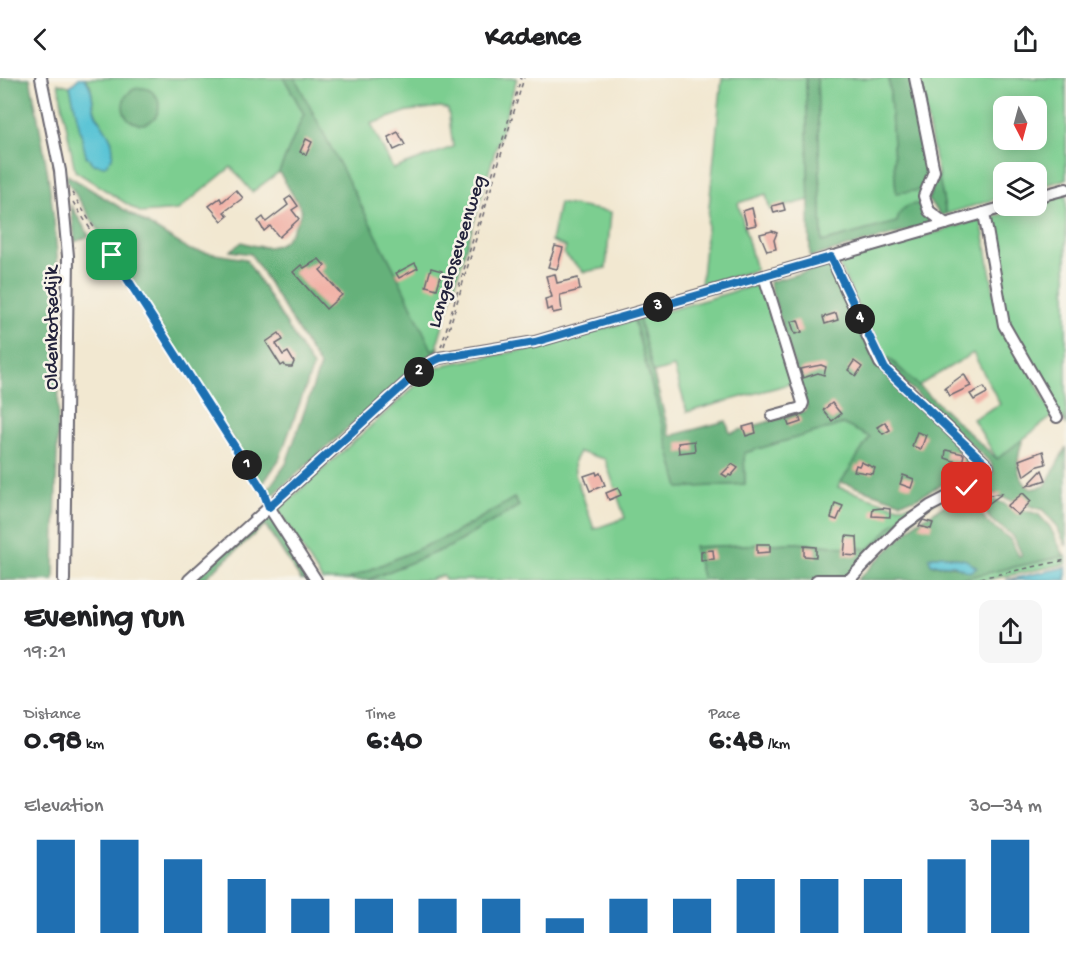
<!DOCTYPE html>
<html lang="en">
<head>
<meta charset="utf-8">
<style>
  body { margin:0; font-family:"Gochi Hand",sans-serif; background:#f6f6f6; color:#202124; height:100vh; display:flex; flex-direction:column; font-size:22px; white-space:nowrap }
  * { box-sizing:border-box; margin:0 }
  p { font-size:20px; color:#757577 }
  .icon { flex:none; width:33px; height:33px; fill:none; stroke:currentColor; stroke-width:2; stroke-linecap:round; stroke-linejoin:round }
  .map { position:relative; height:502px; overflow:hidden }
  .details { display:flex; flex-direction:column; background:#fff; flex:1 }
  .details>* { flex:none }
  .needle { width:39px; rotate:174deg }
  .fabs { position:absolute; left:993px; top:18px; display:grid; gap:12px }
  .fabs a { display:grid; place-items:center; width:54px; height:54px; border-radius:12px; background:#fff; box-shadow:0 3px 15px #0003; font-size:30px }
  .pin { position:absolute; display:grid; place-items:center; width:51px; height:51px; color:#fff; margin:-26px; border-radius:12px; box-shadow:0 3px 9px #0006 }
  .km { position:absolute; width:30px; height:30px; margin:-15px; border-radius:50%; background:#222; color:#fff; font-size:16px; line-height:30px; text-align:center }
  .round { display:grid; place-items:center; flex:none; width:63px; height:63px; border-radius:12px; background:#f6f6f6 }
  .headline { display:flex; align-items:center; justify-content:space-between; height:102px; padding:0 24px }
  h1 { font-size:33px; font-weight:800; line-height:45px }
  .figures { display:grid; grid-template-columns:repeat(3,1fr); gap:9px; height:102px; padding:6px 24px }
  .figures div { display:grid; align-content:center }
  .figures b { font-size:30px; font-weight:800 }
  .figures small { font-size:16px; font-weight:400 }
  .figures p { font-size:16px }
  .chart { height:168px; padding:12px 24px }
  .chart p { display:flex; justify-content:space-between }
  .chart svg { width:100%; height:108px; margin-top:6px; stroke:#1f6fb2; stroke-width:6 }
  header { display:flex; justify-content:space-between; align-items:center; height:78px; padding:0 24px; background:#fff; font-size:27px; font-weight:800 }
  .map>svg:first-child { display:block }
  .green { fill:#7cce90; stroke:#4f7866; stroke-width:1.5; fill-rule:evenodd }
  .forest { fill:#65b17a; stroke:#446a5a; stroke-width:1.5; fill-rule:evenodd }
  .water { fill:#5ac4d5; stroke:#3e7388; stroke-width:1.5 }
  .building { fill:#f1b2a7 }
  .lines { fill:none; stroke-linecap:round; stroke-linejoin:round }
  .minor-casing { stroke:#6b6770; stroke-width:14 }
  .path { stroke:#6b6770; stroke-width:1.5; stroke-dasharray:4.5 4.5; stroke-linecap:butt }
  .minor { stroke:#fff; stroke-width:10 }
  .route-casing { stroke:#fff; stroke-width:12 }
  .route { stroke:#1f6fb2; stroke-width:8 }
  .labels { text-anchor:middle; stroke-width:5; stroke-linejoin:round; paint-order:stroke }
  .street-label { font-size:20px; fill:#22223b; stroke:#f7f3e8 }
</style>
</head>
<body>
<header><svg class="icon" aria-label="back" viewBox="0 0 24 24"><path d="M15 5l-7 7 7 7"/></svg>Kadence<svg class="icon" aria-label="share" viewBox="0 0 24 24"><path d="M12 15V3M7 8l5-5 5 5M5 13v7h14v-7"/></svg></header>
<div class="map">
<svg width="1066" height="502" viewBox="0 0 1066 502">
  <rect width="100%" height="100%" fill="#f7f3e8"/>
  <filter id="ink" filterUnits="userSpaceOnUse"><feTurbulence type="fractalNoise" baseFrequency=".0167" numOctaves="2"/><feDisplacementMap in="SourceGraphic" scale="12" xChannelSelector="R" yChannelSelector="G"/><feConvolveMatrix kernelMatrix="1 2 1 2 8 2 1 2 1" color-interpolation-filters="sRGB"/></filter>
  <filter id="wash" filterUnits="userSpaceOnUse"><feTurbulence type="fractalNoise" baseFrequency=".008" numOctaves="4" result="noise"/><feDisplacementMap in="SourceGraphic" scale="24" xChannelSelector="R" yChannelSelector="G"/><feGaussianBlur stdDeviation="1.35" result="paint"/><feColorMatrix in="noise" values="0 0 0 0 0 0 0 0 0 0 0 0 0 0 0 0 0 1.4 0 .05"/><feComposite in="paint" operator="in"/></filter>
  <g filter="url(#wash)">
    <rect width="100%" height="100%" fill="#f2e8d1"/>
    <g class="green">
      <path d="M84 0H284L304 36 279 94 252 114 231 89 178 132 141 135 75 93 58 5 70 8 78 40 112 64 95 34 90 6ZM156 17 159 27 131 42 124 34Z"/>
      <path d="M294 0H517L436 270 432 273 395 193ZM441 29 448 31 453 69 393 91 371 46 408 33Z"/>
      <polygon points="722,0 806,0 809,122 770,132 766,116 738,125 756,192 701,208"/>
      <polygon points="817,0 889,0 896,114 923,112 922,126 897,144 822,164"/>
      <path d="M919 0H1066V101L1037 110 1036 94H1004L1003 119 946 136ZM1004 28H1036V62H1004Z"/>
      <polygon points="1065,116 1066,118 1066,346 1007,248 987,140 1036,128 1037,125"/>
      <polygon points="559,125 611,134 606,190 584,194 564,176 566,169 551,163"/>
      <polygon points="981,141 996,226 1053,338 997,381 973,341 1000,326 973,275 918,308 889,280 883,284 838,184"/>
      <polygon points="763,205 793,305 687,334 674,289 653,295 639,241"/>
      <path d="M634 242 679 409 745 406 744 375 843 346 870 359 838 409 895 428 918 427 868 471 796 465 695 469 703 502H445L443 497 429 502H368L451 468 518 428 514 420 471 447 432 467 346 502H322L278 432 433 292 448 286 535 270ZM579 374 605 381 625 440 594 451 575 396 574 383Z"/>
      <polygon points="1066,478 1066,486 986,502 955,502"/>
    </g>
    <g class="forest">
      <path d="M0 0H30C43 64 55 128 58 193 62 296 55 399 54 502H0Z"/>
      <path d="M284 0H295L395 193 432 272 439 269 437 274 423 282 270 420 266 414 286 386 320 288 251 176 230 173 242 164C278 177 289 165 302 132L279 94 304 36Z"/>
      <path d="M806 0H817L822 164 897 144C899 130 908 125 922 126L938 145 810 179Z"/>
      <polygon points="889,0 912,0 929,93 923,112 896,115"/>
      <circle cx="141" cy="28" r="18"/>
      <polygon points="938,95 946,136 942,138 928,122"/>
      <polygon points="67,97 190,172 246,181 313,289 279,382 262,407 67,103"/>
      <polygon points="71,127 89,158 75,164"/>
      <polygon points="830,187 877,286 983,386 970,405 956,399 915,421 900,424 841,404 870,359 843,346 744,375 745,406 679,410 634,242 639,241 670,358 726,343 730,355 805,333 807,330 769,204"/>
      <path d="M889 280 997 381 1023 361C1017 379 1013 399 1031 411L1045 408 1066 369V468L1056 447 1043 432 1004 420 978 408 994 395 991 385 883 284Z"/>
      <path d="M960 407 962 408 924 431 855 495 828 502H703L694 469 796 465 869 471C876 467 882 458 888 451 906 434 935 408 960 407Z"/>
      <path d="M971 412 1012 429 1038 436 1050 449 1064 478 955 502H857L917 444 967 414 987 444 1010 461 1019 478 1022 477 1013 458 990 441ZM932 478H948L966 482 962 489 933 487Z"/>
      <polygon points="514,420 519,428 451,468 368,502 346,502 453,456"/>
      <polygon points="268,435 312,502 301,502 265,447 203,502 194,502"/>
    </g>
    <g class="water">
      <path d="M79 0H84C94 10 91 19 94 31 100 50 117 58 112 80L105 88 93 86 86 78 70 8Z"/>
      <polygon points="941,477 966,482 977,490 969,494 954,487 931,486 929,480"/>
      <polygon points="1066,489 1066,502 1006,502"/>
    </g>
    <g id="blocks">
      <g class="building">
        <polygon points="398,54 405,67 394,72 388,59"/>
        <polygon points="306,61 312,64 306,77 300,74"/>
        <polygon points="236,112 243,120 224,134 228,138 222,143 209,128 220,120 222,124"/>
        <polygon points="291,118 298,128 292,132 299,141 279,159 270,148 264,153 258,143 263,139 266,144 288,127 285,122"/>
        <polygon points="783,125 785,132 774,135 772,128"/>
        <polygon points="752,130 756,147 747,149 743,133"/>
        <polygon points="772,153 777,155 774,162 776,171 767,173 760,156"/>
        <polygon points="555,168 563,170 557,191 548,189"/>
        <polygon points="319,181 325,188 320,192 342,217 326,231 293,194 301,187 304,190"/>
        <polygon points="415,185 418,190 399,200 396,195"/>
        <polygon points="431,190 442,193 437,211 426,208"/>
        <polygon points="555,196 557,205 578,200 580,212 560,217 562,233 553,235 552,230 547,232 545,221 552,219 546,198"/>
        <polygon points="836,235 838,242 825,246 823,239"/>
        <polygon points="798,242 802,254 795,256 791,244"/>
        <polygon points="279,255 283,262 276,266 283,277 288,274 294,284 292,289 286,289 284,286 281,288 266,264"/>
        <polygon points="854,283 862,289 856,298 848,292"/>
        <polygon points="821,287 826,289 824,297 818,295 803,300 800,291"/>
        <polygon points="964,296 971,308 950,318 945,310"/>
        <polygon points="984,309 987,315 974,322 970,316"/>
        <polygon points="832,325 841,336 832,343 823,332"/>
        <polygon points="799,338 801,344 789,348 787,342"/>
        <polygon points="885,344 890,352 883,356 877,349"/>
        <polygon points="754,346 756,355 746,358 743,349"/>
        <polygon points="917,354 926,357 921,371 912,368"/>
        <polygon points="694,363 695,373 679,375 678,365"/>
        <polygon points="946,372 964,376 962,386 945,380"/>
        <polygon points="1043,373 1046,386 1038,388 1024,398 1019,382"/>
        <polygon points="861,384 875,390 873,396 854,393 856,387 859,388"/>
        <polygon points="732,386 738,390 731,398 729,397 727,399 722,396"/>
        <polygon points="1042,392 1046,402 1027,408"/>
        <polygon points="596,394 597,397 600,395 605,407 590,413 584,398"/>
        <polygon points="903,397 914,401 911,410 900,406"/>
        <polygon points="618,410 621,417 609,422 606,415"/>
        <polygon points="982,412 984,418 1003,415 984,429 983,424 978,425 976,413"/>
        <polygon points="1023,415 1031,423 1018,437 1007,428"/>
        <polygon points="835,425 843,428 837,442 831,440"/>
        <polygon points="883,430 890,431 890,439 872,438 873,431"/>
        <polygon points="923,442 933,445 931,451 919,448"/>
        <polygon points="846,458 857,459 858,478 844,477"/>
        <polygon points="757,466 770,466 770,474 757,475"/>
        <polygon points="804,468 816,469 816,479 804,478"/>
        <polygon points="713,472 714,481 701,482 701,473"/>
      </g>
    </g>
  </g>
  <g filter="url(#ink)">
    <use href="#blocks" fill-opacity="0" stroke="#6b6770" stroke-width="1.5"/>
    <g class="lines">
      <g class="minor-casing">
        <g id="minor">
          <polyline points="41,0 60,93 68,178 64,502"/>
          <polyline points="915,0 934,93 924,118 929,133 946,146"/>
          <polyline points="1036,119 1066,111"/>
          <polyline points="984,135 1004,247 1057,339"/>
          <polyline points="831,179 880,285 988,388 967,409 930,428 902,448 849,502"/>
          <polyline points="764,198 803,325 801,330 772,338"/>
          <polyline points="269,429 316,502"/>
          <polyline points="189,502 427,286 439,280 535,264 1008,128"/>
          <polyline points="817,502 848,502"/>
        </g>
      </g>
      <g class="path">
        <polyline points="72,115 266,419"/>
        <polyline points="73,124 263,420"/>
        <polyline points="444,268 524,0"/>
        <polyline points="441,269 521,0"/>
        <polyline points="971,502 1066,482"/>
      </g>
      <use href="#minor" class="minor"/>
    </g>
  </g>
  <g class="lines" filter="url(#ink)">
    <g class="route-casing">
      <polyline id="route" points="112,177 263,413 269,429 427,286 440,280 535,264 831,179 885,291 988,388 967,410"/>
    </g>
    <use href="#route" class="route"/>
  </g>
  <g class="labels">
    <g class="street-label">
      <text transform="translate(455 173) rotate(-73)" y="7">Langeloseveenweg</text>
      <text transform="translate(50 250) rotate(-90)" y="7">Oldenkotsedijk</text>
    </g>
  </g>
</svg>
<div class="fabs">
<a><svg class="needle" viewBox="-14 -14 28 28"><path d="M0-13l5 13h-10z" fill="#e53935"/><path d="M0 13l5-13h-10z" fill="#757577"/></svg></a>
<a><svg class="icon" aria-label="layers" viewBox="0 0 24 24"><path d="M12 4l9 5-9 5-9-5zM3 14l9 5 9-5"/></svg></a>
</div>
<div class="pin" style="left:112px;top:177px;background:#1e9e55"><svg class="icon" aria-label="arrive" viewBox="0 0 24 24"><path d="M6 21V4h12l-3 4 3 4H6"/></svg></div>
<div class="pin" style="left:967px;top:410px;background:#d93025"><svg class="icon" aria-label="check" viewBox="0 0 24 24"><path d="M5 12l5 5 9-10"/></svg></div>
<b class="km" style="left:247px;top:387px">1</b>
<b class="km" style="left:419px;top:294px">2</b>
<b class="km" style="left:658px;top:229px">3</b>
<b class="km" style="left:860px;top:241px">4</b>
</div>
<section class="details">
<div class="headline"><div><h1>Evening run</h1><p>19:21</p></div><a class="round"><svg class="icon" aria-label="share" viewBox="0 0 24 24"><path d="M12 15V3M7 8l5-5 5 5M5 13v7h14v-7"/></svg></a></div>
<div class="figures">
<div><p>Distance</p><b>0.98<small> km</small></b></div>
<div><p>Time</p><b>6:40</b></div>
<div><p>Pace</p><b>6:48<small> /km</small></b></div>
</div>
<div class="chart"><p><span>Elevation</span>30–34 m</p>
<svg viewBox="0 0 160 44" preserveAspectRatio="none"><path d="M5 44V6M15 44V6M25 44V14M35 44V22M45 44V30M55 44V30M65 44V30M75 44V30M85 44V38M95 44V30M105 44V30M115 44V22M125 44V22M135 44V22M145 44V14M155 44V6"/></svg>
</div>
</section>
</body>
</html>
